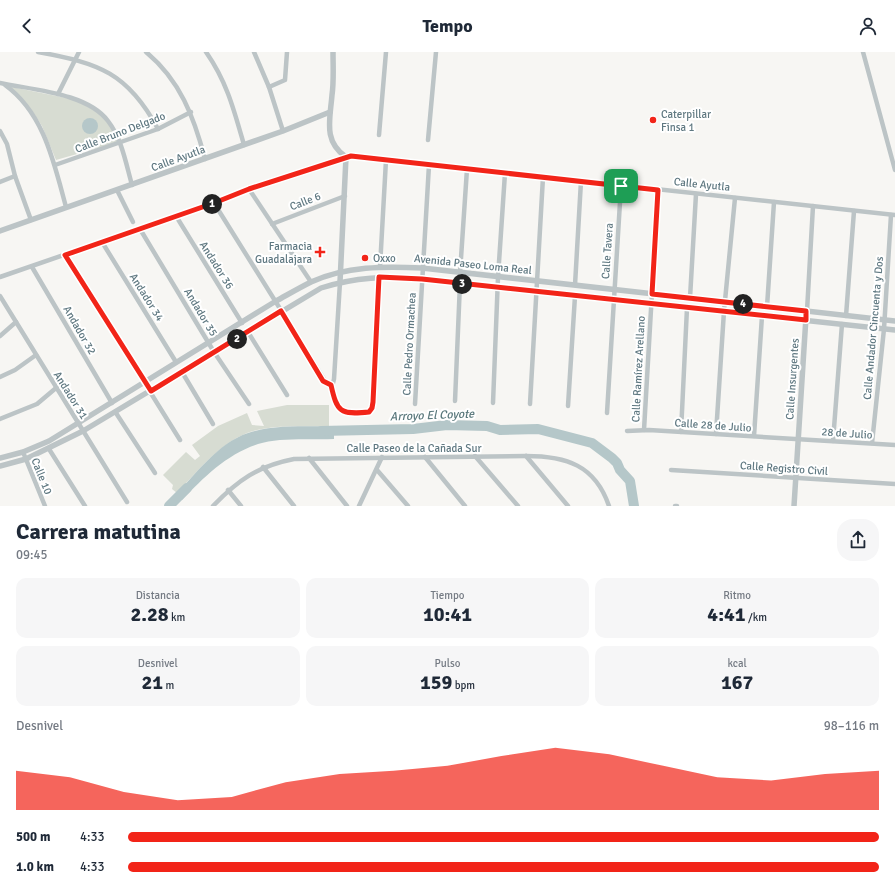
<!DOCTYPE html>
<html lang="es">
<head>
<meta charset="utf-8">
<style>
  body { margin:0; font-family:Signika,sans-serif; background:#f6f6f7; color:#1f2937; height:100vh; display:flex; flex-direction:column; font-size:15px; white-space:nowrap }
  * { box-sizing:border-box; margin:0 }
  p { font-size:13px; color:#747a83 }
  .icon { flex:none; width:22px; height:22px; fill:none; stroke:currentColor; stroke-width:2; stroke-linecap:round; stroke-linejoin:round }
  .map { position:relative; height:454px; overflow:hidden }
  .panel { display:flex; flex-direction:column; background:#fff; flex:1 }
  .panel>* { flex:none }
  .pin { position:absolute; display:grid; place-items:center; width:34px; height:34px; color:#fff; margin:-17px; border-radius:8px; box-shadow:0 2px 6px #0006 }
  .km { position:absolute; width:20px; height:20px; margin:-10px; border-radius:50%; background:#222; color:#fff; font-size:11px; line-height:20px; text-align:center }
  .round { display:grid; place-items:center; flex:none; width:42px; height:42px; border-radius:16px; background:#f6f6f7 }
  .head { display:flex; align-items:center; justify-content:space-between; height:68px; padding:0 16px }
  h1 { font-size:22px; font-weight:800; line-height:30px }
  .figures { display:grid; grid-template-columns:repeat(3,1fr); gap:6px; height:68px; padding:4px 16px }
  .figures div { display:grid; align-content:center; border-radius:10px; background:#f6f6f7; text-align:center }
  .figures b { font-size:20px; font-weight:800 }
  .figures small { font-size:11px; font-weight:400 }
  .figures p { font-size:11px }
  .chart { height:112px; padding:8px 16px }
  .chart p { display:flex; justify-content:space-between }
  .chart svg { width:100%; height:72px; margin-top:4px; fill:#f22418; opacity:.7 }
  ul { padding:0 16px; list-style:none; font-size:13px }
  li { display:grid; grid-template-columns:64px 48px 1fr; align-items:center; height:30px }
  li i { height:10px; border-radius:5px; background:#f22418 }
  header { display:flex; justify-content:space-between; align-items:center; height:52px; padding:0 16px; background:#fff; font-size:18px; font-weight:800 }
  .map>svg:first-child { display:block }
  .green { fill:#d7dcd2 }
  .water { fill:#b5c7c9 }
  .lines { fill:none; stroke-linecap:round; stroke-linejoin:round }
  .river { stroke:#b5c7c9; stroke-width:10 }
  .minor { stroke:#bcc4c6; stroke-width:4.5 }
  .tertiary { stroke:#bcc4c6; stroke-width:5.5 }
  .route-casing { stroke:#fff; stroke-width:8 }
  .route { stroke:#f22418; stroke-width:5 }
  .poi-dot { fill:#f22418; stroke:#fff; stroke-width:1.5 }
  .labels { text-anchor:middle; stroke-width:4; stroke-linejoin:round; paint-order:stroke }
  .poi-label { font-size:11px; fill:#5f7881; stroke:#fff; text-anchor:start }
  .street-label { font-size:11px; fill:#5f7881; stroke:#fff }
  .water-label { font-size:12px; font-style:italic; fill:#5a787c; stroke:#fff }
</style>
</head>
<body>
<header><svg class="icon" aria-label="back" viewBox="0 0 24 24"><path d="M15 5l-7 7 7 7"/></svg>Tempo<svg class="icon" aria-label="person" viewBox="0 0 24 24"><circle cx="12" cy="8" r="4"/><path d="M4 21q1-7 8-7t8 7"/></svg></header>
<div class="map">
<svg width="895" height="454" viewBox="0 0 895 454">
  <rect width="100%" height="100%" fill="#f7f6f3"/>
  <g class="green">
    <polygon points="7,34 76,48 104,64 119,90 56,108 42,74 33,60"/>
    <path d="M287 353H329V374C304 375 270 372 247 381 218 393 198 419 177 441L172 437 173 433 163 423 186 400 195 408 200 404 192 393 218 374 247 361 252 373 264 374 257 359Z"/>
  </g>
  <g class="water">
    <circle cx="90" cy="74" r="8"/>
    <path d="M334 374V387C311 388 279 385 258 392 227 402 204 425 182 448L176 442C197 421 218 391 248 381 275 372 306 375 334 374Z"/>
  </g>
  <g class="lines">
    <g class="river">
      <polyline points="321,379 413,377 447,373 487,374 500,378 538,377 592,391 612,406 617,411 620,418 630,429 634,454"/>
      <polyline points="169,454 187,436"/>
    </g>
    <g class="minor">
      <path d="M38 0C99 11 128 21 158 77"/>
      <path d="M146 0C180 28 194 65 205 107"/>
      <path d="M206 0C227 30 234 58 244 93"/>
      <polyline points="254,0 269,35 283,79"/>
      <polyline points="863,0 895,118"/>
      <path d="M0 31C33 38 87 41 108 69 122 87 126 112 132 133"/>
      <path d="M5 33C44 61 54 111 66 155"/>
      <polyline points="269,35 285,28 287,0"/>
      <polyline points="58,42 79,0"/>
      <polyline points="0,79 7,92 15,124 31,168"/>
      <polyline points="379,83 386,0"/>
      <polyline points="428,88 436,0"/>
      <polyline points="55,113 158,77 191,60"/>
      <polyline points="0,130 15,124"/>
      <polyline points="249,137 311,230"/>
      <polyline points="117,138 133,170"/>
      <polyline points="214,151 327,332 333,331 334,327 340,230"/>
      <polyline points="176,164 242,271"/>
      <polyline points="272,172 345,144"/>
      <polyline points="140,177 214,300 249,352"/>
      <polyline points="102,190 176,310"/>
      <polyline points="65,203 180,388"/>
      <polyline points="32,215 112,351"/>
      <polyline points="380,215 386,108"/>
      <polyline points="460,221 467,117"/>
      <polyline points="0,225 214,151 249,137 351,104 895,163"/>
      <polyline points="575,233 581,129"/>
      <polyline points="0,244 127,450"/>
      <polyline points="690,246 696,142"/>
      <polyline points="767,255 774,150"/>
      <polyline points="807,259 813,154"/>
      <polyline points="846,264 854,159"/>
      <polyline points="248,280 287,343"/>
      <polyline points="0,284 16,270"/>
      <polyline points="182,320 213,372"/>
      <polyline points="0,325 15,318 36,303"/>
      <path d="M331 333C337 360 340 363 369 360L372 356 379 225"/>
      <polyline points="455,349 460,231"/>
      <polyline points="493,351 498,225 505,121"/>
      <polyline points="415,352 429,113"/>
      <polyline points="530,352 543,125"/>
      <polyline points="568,354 575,244"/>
      <polyline points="116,361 155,421"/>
      <polyline points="607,361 621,134"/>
      <polyline points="0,367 37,352 56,336"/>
      <polyline points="644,378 658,137"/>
      <polyline points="627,379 649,378 895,393"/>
      <polyline points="681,380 687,256"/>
      <polyline points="716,382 724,259 735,146"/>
      <polyline points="754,384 762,264"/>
      <polyline points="833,389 842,272"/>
      <polyline points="872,391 884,277 891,163"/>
      <polyline points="49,397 85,454"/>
      <polyline points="23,400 45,454"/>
      <polyline points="475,404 518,454"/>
      <polyline points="526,404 568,454"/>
      <polyline points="425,405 465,454"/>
      <polyline points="309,406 347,454"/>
      <polyline points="263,415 294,454"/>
      <polyline points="377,418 408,454"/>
      <polyline points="671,418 895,432"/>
      <polyline points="228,438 241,454"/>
      <path d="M213 454C238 428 258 414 294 407L526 404C566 404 595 413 609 454"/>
      <polyline points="359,454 382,405"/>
      <polyline points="675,454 677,454"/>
    </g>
    <g class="tertiary">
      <path d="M333 0C333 14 334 29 332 43 330 68 323 89 346 105L340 230"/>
      <polyline points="0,179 283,79 330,60"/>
      <path d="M0 406 23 400 49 389 276 249C287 243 299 236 311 230 346 214 385 214 422 216L895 269"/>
      <path d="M0 414 26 407 83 379 321 236C356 225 385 224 422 227L895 278"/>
      <polyline points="794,454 806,265"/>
    </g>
  </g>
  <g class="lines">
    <g class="route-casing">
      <path id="route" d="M351 104 658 138 652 242 806 259V268L422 227 379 225 373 350 372 356 369 360C340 363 337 360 331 333L323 329 281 259 151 339 65 203 214 151 249 137Z"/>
    </g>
    <use href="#route" class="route"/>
  </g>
  <g class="poi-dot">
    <circle cx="653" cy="68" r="4"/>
    <path d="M318 194h4v4h4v4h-4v4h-4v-4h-4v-4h4z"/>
    <circle cx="365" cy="206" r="4"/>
  </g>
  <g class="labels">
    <g class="poi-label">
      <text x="661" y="66">Caterpillar<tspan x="661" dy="13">Finsa 1</tspan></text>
      <text x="312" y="198" text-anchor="end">Farmacia<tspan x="312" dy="13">Guadalajara</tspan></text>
      <text x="373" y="210">Oxxo</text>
    </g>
    <g class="street-label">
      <text transform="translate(120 80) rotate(-21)" y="4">Calle Bruno Delgado</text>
      <text transform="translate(178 106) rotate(-20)" y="4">Calle Ayutla</text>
      <text transform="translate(702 132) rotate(6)" y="4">Calle Ayutla</text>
      <text transform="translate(305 149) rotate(-21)" y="4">Calle 6</text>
      <text transform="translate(607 199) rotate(-86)" y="4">Calle Tavera</text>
      <text transform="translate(473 212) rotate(6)" y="4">Avenida Paseo Loma Real</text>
      <text transform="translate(217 213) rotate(58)" y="4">Andador 36</text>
      <text transform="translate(147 245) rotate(58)" y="4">Andador 34</text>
      <text transform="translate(201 260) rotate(59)" y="4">Andador 35</text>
      <text transform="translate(873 276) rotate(-85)" y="4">Calle Andador Cincuenta y Dos</text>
      <text transform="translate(80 278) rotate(60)" y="4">Andador 32</text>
      <text transform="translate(409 292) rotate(-87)" y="4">Calle Pedro Ormachea</text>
      <text transform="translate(638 317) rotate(-87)" y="4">Calle Ramírez Arellano</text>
      <text transform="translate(792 327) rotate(-86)" y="4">Calle Insurgentes</text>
      <text transform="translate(71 343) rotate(58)" y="4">Andador 31</text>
      <text transform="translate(713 373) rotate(4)" y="4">Calle 28 de Julio</text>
      <text transform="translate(847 381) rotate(4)" y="4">28 de Julio</text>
      <text x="414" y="400">Calle Paseo de la Cañada Sur</text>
      <text transform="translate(784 416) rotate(4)" y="4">Calle Registro Civil</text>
      <text transform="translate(42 424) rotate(68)" y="4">Calle 10</text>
    </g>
    <g class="water-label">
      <text transform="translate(432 363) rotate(-2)" y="4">Arroyo El Coyote</text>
    </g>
  </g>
</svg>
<div class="pin" style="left:621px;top:134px;background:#1e9e55"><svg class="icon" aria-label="arrive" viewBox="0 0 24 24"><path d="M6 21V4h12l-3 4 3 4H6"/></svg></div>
<b class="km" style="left:212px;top:152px">1</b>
<b class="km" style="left:237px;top:287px">2</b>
<b class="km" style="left:462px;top:232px">3</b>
<b class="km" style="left:743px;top:252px">4</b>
</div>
<section class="panel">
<div class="head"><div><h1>Carrera matutina</h1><p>09:45</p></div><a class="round"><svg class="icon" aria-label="share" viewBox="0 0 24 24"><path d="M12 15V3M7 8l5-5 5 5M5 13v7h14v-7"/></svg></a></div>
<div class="figures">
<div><p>Distancia</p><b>2.28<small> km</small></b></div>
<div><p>Tiempo</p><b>10:41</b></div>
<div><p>Ritmo</p><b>4:41<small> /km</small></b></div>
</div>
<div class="figures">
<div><p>Desnivel</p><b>21<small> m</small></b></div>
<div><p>Pulso</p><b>159<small> bpm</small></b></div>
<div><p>kcal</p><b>167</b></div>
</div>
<div class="chart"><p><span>Desnivel</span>98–116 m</p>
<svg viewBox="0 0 160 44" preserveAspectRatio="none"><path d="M0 44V20L10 24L20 33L30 38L40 36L50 27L60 22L70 20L80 17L90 11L100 6L110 10L120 17L130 24L140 26L150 22L160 20V44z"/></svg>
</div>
<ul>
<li><b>500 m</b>4:33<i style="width:100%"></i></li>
<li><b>1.0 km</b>4:33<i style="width:100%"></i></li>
</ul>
</section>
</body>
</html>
